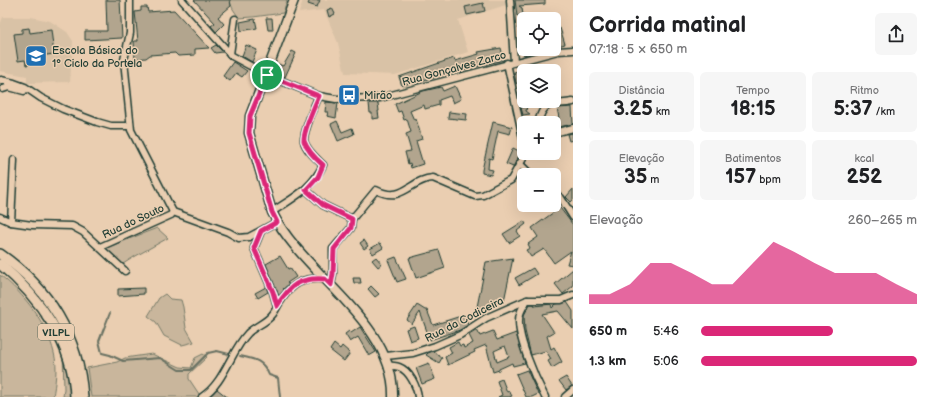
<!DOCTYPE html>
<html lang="pt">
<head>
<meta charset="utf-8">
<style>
  body { margin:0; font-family:"Balsamiq Sans",sans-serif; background:#f6f6f6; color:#202124; height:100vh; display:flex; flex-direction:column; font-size:15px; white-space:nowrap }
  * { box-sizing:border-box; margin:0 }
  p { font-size:13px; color:#757577 }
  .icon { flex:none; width:22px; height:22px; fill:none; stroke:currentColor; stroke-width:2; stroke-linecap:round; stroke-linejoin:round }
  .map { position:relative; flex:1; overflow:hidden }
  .drawer { display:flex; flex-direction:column; background:#fff; width:360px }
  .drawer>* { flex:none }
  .buttons { position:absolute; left:517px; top:12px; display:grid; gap:8px }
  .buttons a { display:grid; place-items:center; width:44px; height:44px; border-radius:6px; background:#fff; box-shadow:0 4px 16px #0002; font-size:20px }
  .pin { position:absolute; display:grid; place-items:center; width:34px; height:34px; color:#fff; margin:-17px; border:2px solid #fff; border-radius:50%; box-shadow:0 1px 4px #0007 }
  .round { display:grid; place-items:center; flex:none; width:42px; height:42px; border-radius:6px; background:#f6f6f6 }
  .head { display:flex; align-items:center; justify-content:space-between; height:68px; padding:0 16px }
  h1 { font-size:22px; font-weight:700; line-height:30px }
  .figures { display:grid; grid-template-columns:repeat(3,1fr); gap:6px; height:68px; padding:4px 16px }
  .figures div { display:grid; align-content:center; border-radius:6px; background:#f6f6f6; text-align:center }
  .figures b { font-size:20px; font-weight:700 }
  .figures small { font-size:11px; font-weight:400 }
  .figures p { font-size:11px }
  .chart { height:112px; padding:8px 16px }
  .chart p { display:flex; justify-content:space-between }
  .chart svg { width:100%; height:72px; margin-top:4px; fill:#db2777; opacity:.7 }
  ul { padding:0 16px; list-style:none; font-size:13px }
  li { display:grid; grid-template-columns:64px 48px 1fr; align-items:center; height:30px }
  li i { height:10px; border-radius:5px; background:#db2777 }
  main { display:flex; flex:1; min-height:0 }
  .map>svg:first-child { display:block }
  .built { fill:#d9c2a6 }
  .green { fill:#c9b69c; stroke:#747a68 }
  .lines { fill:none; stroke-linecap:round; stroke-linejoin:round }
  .stream { stroke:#687162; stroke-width:2 }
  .building { fill:#b2a58e; stroke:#1f3d34; fill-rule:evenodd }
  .minor-casing { stroke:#1f3d34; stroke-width:9 }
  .major-casing { stroke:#1f3d34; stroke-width:11 }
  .highway-casing { stroke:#1f3d34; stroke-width:12 }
  .minor { stroke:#eaceb1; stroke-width:6 }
  .major { stroke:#eaceb1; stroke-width:8 }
  .highway { stroke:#eaceb1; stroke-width:9 }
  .route-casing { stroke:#fff; stroke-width:8 }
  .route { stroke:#db2777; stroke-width:5 }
  .labels { text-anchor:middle; stroke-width:3; stroke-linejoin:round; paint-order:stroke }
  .shield { fill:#eaceb1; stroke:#5c685a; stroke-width:1 }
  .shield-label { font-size:10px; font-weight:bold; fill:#1f3d34 }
  .poi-label { font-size:11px; fill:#1f3d34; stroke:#eaceb1; text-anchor:start }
  .street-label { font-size:11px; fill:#1f3d34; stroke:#eaceb1 }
</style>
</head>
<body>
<main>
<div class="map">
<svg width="573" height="397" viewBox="0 0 573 397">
  <rect width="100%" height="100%" fill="#eaceb1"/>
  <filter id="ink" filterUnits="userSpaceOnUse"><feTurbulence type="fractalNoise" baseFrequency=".025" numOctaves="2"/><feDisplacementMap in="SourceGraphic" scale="8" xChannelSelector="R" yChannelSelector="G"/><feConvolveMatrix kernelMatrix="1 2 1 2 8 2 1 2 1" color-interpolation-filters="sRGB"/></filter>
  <g filter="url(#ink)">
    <g class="built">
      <polygon points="303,0 508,0 509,4 458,20 468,52 395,75 345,73 338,43 324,10 299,13"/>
      <polygon points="3,17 31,17 50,21 67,32 73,41 70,82 27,83 27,76 0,71 0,25"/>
    </g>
    <g class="green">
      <polygon points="229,0 287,0 283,13 253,17 239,18 233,9"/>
      <polygon points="157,228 168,238 134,257 123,264 106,248"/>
      <path d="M0 275C24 294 47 323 54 353 58 368 55 383 53 397H0Z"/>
      <polygon points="165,294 170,299 181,300 183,307 186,328 194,342 182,345 164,336 156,322 148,316 159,298"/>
      <polygon points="63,353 69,376 72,397 63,397 64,389"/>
      <polygon points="152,354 180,367 191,368 195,358 203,354 207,357 189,374 189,379 201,397 91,397 87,368 117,362 125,358"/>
    </g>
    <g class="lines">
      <g class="stream">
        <polyline points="110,313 99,341 102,353 110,355 123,361 160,358 179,370 191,370 208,353 217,351 229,354"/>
        <path d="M240 356C254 359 263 360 269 375L278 378 280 397"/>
      </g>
    </g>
    <g class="building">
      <polygon points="106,0 120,0 122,38 85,40 85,31 107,31"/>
      <polygon points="194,0 230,0 231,6 218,17 224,24 216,32 211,26 215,23"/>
      <polygon points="310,0 320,0 317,7 308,4"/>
      <polygon points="515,0 545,0 545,4 519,6 522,8 523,15 517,16"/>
      <polygon points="483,3 485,11 467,15 465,7"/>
      <polygon points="141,7 147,7 148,12 174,10 209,48 195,49 195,55 178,56 175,53 150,55 146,58 135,59 134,41 138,41 135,12 141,11"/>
      <polygon points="332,8 335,14 329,17 327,10"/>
      <polygon points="266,18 272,18 273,30 268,30"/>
      <polygon points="255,19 257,28 241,31 240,22"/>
      <polygon points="29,28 30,33 51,30 54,54 32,57 33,64 26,65 25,60 18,61 14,34 22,33 22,29"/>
      <polygon points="560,28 565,44 554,47 554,29"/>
      <polygon points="216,45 223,52 215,53 211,48"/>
      <polygon points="246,45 257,50 252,62 242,56"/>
      <polygon points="501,48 504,60 463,70 463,69 430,79 430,78 416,83 415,81 402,86 399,77 454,58 455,61 479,54 478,52"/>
      <polygon points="521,49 538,49 538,50 524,55"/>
      <polygon points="292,51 296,53 285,77 274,73 278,64 283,66"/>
      <polygon points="233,62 247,71 242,77 236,73 230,81 223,76"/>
      <polygon points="524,70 524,82 518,84 516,83 514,72"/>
      <polygon points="455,86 461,99 453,103 450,96 439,100 439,105 425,109 424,105 410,111 414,120 416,119 422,139 416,141 423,164 411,168 410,163 408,164 405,152 411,151 406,134 411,132 407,119 404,120 401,111 398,112 395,104 423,91 441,87 443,91"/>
      <polygon points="326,102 338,103 336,118 327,116 328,112 325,112"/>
      <polygon points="369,103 378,103 379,111 378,111 379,118 372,119 372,113 370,113"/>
      <polygon points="527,106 526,111 530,114 523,115 521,108"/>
      <polygon points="572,107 573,124 554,128 554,123 543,123 544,120 559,118 557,108"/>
      <polygon points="449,112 467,114 466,120 448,118"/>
      <polygon points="337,121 342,132 352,128 354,134 338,141 331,124"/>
      <polygon points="493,122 512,127 510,134 498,131 492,159 489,158 488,169 493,170 491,175 482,173 482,170"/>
      <polygon points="573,133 573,140 569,141 567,134"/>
      <polygon points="513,148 521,152 513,167 506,164"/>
      <polygon points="573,189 573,200 571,202 566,197"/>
      <polygon points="554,200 573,225 573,265 567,264 571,251 554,263 544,249 531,257 526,250 530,248 528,244 538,237 532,228 554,212"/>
      <polygon points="524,221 526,224 517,231 520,236 509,243 503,234"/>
      <polygon points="364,240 368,246 364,249 360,243"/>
      <polygon points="380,243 383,248 373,254 370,249"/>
      <polygon points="439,250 445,268 416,278 409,258"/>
      <polygon points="280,256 288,269 290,268 296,277 287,283 289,284 283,289 284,290 279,296 266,264"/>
      <polygon points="376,257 382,264 378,267 372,260"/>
      <polygon points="396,257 406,279 397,282 388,260"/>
      <polygon points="513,258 504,301 481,311 479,308 477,307 486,262"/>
      <polygon points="533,268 537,274 519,285 515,278"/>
      <polygon points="573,269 573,286 563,294 555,284"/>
      <polygon points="353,278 360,278 361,283 354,283"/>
      <polygon points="371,286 379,294 375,297 368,289"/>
      <polygon points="266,287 268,292 258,298 255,293"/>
      <polygon points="144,288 144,294 118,296 118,289"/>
      <polygon points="567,302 573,311 573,329 558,311 542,314 554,332 547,336 551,349 554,347 562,362 552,368 548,361 551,359 546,351 531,355 525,331 524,315 530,304 534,304 535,306 551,304 552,308 556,304"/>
      <polygon points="417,305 425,310 427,310 433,325 464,315 468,325 460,330 430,340 420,312 412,324 407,320"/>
      <polygon points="414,326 418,338 410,341 406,329"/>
      <polygon points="360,327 376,352 369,356 358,337 350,342 345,334 349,331 351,333"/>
      <path d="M477 330 480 336 493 331 497 340 516 333 525 363 513 366 512 363 499 369V370L493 372 486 345 474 350 475 352 448 365 445 357 452 353 449 347 458 342 460 346 463 345 464 348 473 343 469 335ZM505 346 509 357 497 362 494 351Z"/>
      <polygon points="334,344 340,349 342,346 350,353 344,361 330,350"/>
      <polygon points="433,351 442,358 439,363 426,355 428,353"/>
      <polygon points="429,363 435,379 422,384 416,368"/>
      <polygon points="527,370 538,394 532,397 526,397 516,374"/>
      <polygon points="566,377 572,386 566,390 559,381"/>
      <polygon points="502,379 507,392 509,391 512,396 509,397 498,397 502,395 497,381"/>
      <polygon points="217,389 227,397 209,397"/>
    </g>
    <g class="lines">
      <g class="minor-casing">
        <g id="minor">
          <polyline points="130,0 130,33 124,60 131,130 173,212 228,232 239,238 249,237 277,222"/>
          <polyline points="182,0 232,56 267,75 319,96 336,99 380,98 558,51 573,50"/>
          <polyline points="510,0 514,62"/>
          <polyline points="230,54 235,19"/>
          <polyline points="507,63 524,143"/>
          <polyline points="1,80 14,83 25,87 41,98 63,109 97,122 111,126 130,126"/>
          <polyline points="3,89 9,87 24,91"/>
          <path d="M538 123C544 98 554 106 573 102"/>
          <polyline points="554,133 573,128"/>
          <polyline points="520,164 531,175"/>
          <polyline points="306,190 323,205 352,219"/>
          <polyline points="554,193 561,198 573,217"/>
          <path d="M272 212C294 197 311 190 323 165 317 159 306 150 304 141 303 133 315 104 319 96"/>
          <polyline points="0,217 11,222 32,225 72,226 83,232 125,271"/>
          <polyline points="11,222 14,160"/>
          <polyline points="261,231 254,248 273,292 277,306"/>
          <polyline points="100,247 171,215 173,212"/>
          <path d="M331 285 333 274V249L351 228 352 219 376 190C404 204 410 179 433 178L475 196 483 195 511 180 526 153"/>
          <polyline points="386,356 413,353 435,346 460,335 486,318 527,300"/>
          <path d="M389 365C392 366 396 366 399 367 410 371 417 387 418 397"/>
          <path d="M202 397C225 382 230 352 248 333 255 326 266 323 272 315 275 312 277 306 280 302 292 283 303 277 325 279"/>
          <path d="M545 397C536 380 514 332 520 314 521 309 525 304 527 300H561L573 295"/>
          <polyline points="565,397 573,390"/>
        </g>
      </g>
      <g class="major-casing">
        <path id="major" d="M294 0 250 116 249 133 272 212C303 275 395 322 393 397"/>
      </g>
      <g class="highway-casing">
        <g id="highway">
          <path d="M0 254C49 288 79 337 83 397"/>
          <path d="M0 264C39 297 74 344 75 397"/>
        </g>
      </g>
      <use href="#minor" class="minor"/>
      <use href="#major" class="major"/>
      <use href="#highway" class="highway"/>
    </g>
  </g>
  <g class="lines" filter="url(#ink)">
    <g class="route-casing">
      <path id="route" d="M267 75 319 96C315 105 303 133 304 141 307 150 316 159 323 165L318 177 306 190 323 205 352 219 351 228 334 249 333 274 331 285 325 279C300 277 290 285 277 306L273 292 254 248 261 231 277 222 272 212 249 133 250 116Z"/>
    </g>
    <use href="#route" class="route"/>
  </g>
  <defs>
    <g id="school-square" transform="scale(1.15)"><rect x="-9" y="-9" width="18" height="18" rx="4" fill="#1f6fb2" stroke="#eaceb1"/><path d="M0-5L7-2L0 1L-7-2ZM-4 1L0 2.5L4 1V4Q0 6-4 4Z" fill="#fff"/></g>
    <g id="bus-square" transform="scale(1.15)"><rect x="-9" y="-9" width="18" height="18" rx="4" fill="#1f6fb2" stroke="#eaceb1"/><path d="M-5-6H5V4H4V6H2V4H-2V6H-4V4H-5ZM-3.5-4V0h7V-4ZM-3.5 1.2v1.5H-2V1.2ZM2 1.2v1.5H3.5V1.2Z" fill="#fff"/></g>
  </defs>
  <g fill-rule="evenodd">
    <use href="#school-square" x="36" y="56"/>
    <use href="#bus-square" x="349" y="95"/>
  </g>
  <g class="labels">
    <rect class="shield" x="38" y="324" width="36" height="16" rx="3"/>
    <g class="shield-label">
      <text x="56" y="336">VILPL</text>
    </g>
    <g class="poi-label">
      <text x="52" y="54">Escola Básica do<tspan x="52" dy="13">1º Ciclo da Portela</tspan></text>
      <text x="364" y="99">Mirão</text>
    </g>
    <g class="street-label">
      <text transform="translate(454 68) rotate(-15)" y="4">Rua Gonçalves Zarco</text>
      <text transform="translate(133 221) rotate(-25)" y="4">Rua do Souto</text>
      <text transform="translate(464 319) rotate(-27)" y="4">Rua da Codiceira</text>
    </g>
  </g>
</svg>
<div class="buttons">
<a><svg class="icon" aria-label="locate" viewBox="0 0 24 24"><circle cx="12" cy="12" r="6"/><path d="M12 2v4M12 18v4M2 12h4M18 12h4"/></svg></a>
<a><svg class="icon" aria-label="layers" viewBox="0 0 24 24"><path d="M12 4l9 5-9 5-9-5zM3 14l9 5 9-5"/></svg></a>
<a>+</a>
<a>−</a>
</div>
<div class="pin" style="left:267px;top:75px;background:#1e9e55"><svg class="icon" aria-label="arrive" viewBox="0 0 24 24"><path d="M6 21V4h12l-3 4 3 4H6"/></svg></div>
</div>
<section class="drawer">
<div class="head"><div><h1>Corrida matinal</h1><p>07:18 · 5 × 650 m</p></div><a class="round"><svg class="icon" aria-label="share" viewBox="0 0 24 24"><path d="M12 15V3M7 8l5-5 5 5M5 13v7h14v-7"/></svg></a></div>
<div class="figures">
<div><p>Distância</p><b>3.25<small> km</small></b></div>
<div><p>Tempo</p><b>18:15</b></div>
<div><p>Ritmo</p><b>5:37<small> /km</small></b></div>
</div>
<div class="figures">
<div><p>Elevação</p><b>35<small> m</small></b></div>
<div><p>Batimentos</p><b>157<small> bpm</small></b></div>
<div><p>kcal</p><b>252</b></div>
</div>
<div class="chart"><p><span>Elevação</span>260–265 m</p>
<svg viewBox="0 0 160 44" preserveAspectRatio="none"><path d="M0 44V38L10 38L20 32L30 19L40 19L50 25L60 32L70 32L80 19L90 6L100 12L110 19L120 25L130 25L140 25L150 32L160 38V44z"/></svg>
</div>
<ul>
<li><b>650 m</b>5:46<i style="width:61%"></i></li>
<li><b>1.3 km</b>5:06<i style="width:100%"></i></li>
</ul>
</section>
</main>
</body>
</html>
